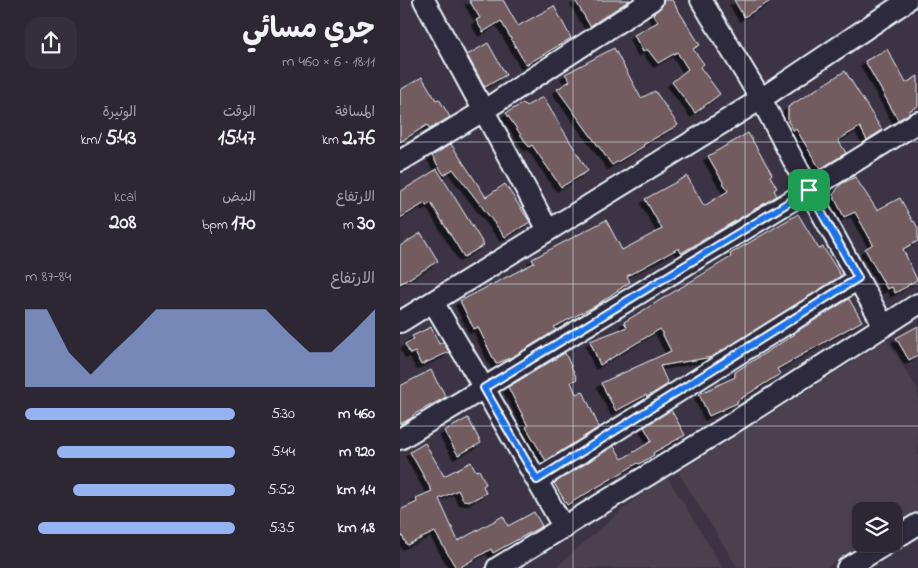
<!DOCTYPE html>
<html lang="ar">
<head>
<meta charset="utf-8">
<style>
  body { margin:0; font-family:"Indie Flower","Playpen Sans Arabic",sans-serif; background:#352f3b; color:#f1f3f6; direction:rtl; height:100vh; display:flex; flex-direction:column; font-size:19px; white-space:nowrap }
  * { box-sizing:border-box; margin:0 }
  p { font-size:16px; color:#a7a5ac }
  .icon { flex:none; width:28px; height:28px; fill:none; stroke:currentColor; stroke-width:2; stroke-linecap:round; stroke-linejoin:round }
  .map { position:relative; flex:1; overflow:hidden; direction:ltr }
  .sheet { display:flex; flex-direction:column; background:#2d2733; width:400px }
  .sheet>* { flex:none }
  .tools { position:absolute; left:452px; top:502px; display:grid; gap:10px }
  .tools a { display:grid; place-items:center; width:50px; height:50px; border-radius:10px; background:#2d2733; box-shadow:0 1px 4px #0004,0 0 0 1px #48444e; font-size:25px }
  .pin { position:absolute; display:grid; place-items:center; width:42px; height:42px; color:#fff; margin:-21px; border-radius:10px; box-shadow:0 2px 8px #0006 }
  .round { display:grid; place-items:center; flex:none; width:52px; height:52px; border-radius:15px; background:#352f3b }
  .summary { display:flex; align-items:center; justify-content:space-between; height:85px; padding:0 25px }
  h1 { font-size:28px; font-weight:700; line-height:38px }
  .figures { display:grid; grid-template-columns:repeat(3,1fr); gap:8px; height:85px; padding:5px 25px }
  .figures div { display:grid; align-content:center }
  .figures b { font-size:21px; font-weight:700 }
  .figures small { font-size:14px; font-weight:400 }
  .figures p { font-size:14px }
  .chart { height:140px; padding:10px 25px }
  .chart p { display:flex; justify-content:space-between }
  .chart svg { width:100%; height:90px; margin-top:5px; fill:#95b2f1; opacity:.7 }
  ul { padding:0 25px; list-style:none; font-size:16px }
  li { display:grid; grid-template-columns:80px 60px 1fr; align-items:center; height:38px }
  li i { height:12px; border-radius:6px; background:#95b2f1 }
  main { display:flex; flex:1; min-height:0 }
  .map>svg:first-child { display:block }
  .built { fill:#4c404d }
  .building { fill:#725c61; stroke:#e8f1f8; filter:url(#shadow) }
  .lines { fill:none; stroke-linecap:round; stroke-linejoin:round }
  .minor-casing { stroke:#e8f1f8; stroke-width:24 }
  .minor { stroke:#2f2a3d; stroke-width:20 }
  .route-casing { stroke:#fff; stroke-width:10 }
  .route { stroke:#1a73e8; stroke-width:6 }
  .grid { fill:none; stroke:#e8f1f8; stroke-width:1; stroke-opacity:0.55 }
</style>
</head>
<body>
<main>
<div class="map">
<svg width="518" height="568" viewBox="0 0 518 568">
  <defs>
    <filter id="shadow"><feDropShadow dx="-4.5" dy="4.5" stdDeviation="0" flood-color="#0009"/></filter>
  </defs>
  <rect width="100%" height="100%" fill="#3c3444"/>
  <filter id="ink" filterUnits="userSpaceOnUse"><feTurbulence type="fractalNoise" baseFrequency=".02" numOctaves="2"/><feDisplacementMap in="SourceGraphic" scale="10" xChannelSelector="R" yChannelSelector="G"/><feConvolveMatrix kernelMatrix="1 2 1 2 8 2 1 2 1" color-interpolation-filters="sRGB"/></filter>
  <g filter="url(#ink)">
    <g class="built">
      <polygon points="487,340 518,390 518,513 494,527 494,511 461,511 461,544 465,544 424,568 338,568 278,472"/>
      <polygon points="265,473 323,568 155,568"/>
    </g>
    <g class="building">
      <polygon points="69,0 103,0 118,26 154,6 171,38 126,65 101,21 83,32 76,20 80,18"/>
      <polygon points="175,0 230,0 190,26"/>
      <polygon points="264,0 272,0 300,45 293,49 304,64 300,67 320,94 295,113 272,82 288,69 277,52 258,63 247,49 243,52 234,35 258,22 253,14 262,6"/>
      <polygon points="334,0 372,0 344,17"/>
      <polygon points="88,43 106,75 85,87 67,55"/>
      <polygon points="214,48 241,98 255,91 278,125 243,145 244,146 212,165 157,89 170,81 165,74"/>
      <polygon points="487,49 506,83 518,76 518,106 509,111 510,113 498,120 465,61"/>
      <polygon points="445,71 482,130 467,140 460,127 438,140 446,153 420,169 396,129 394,131 388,121 388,107"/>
      <polygon points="22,77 36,100 39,99 50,117 30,129 27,125 0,142 0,90"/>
      <polygon points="143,97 188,171 161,187 132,145 129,147 106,113 123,103 126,106"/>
      <polygon points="348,133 372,174 370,176 377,188 374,190 377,196 281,253 279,248 227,276 230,282 195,306 154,327 156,330 116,355 96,364 78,327 74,329 60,301 134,263 132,259 206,220 222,250 262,229 245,199 287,176 304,206 328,191 308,156"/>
      <polygon points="51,144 86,197 105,184 130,222 105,237 53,169 44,175 32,156"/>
      <polygon points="37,169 84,245 64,257 31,203 26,206 25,203 0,218 0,192"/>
      <polygon points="455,177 477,210 500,198 513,222 514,221 518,228 518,241 503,249 517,280 508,285 508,286 495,293 492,287 487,289 465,249 473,244 455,212 444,217 433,195 441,184"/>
      <polygon points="398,214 419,249 423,247 441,276 312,357 260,366 268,384 247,397 246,395 216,411 201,383 271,351 260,329 200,365 190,341 227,327 224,322 331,257 330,254"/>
      <polygon points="21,233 38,261 0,284 0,246"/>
      <polygon points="449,299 462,321 377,369 380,374 337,401 337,403 309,416 299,394 335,377 335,372 395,334 394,333"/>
      <polygon points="518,326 518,355 509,360 496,338"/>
      <polygon points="31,327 39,344 43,342 49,352 21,365 15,352 10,354 5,344 14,339 12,336"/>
      <polygon points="165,353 177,379 171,382 176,394 183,391 199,427 146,461 126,427 128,426 108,387"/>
      <polygon points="31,370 38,384 39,384 46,397 13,415 13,417 0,424 0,386"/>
      <polygon points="271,410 285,435 253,453 254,455 239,464 238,463 167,505 154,483 214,446 222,459 252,441 244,427"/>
      <polygon points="68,418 81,443 58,455 44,431"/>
      <polygon points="25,443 44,476 71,462 76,471 79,470 86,484 83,486 86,493 71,501 63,500 58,490 39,499 58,541 103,516 108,526 134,512 142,526 93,553 91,549 59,568 56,568 35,532 7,545 0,532 0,510 17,502 16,498 32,491 10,452"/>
    </g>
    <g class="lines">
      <g class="minor-casing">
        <g id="minor">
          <polyline points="24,0 148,230"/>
          <polyline points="301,0 361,99 409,190 484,326"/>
          <polyline points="0,161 83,111 252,0"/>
          <polyline points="33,302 84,388 164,528"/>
          <polyline points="0,322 361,99 504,3 507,0"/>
          <polyline points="0,439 409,190 518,122"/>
          <polyline points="137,480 458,279"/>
          <polyline points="494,539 518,524"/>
          <polyline points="97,568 328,426 518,304"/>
          <polyline points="447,568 486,544"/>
        </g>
      </g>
      <use href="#minor" class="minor"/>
    </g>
  </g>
  <g class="lines" filter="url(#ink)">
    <g class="route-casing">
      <polygon id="route" points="409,190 458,278 137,480 84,388"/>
    </g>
    <use href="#route" class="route"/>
  </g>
  <path class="grid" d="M173 0V568M345 0V568M0 142H518M0 284H518M0 426H518"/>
</svg>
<div class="tools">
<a><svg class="icon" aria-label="layers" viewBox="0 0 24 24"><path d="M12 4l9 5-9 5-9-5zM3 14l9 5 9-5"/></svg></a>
</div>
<div class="pin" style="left:409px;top:190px;background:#1e9e55"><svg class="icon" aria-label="arrive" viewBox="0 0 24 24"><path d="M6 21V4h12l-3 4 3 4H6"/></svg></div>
</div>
<section class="sheet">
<div class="summary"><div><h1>جري مسائي</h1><p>18:11 · 6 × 460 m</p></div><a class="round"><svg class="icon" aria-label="share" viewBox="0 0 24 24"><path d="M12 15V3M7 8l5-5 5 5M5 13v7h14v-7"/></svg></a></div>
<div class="figures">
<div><p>المسافة</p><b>2.76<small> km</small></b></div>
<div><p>الوقت</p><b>15:47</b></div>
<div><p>الوتيرة</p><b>5:43<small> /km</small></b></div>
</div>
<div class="figures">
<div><p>الارتفاع</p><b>30<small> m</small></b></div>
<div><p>النبض</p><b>170<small> bpm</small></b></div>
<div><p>kcal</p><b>208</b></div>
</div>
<div class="chart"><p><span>الارتفاع</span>84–87 m</p>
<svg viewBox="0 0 160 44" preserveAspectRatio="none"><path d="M0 44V6L10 6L20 27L30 38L40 27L50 17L60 6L70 6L80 6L90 6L100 6L110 6L120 17L130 27L140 27L150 17L160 6V44z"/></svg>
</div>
<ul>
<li><b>460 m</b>5:30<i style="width:100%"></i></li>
<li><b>920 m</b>5:44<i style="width:85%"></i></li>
<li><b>1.4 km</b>5:52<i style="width:77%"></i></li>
<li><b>1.8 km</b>5:35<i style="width:94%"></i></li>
</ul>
</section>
</main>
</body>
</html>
